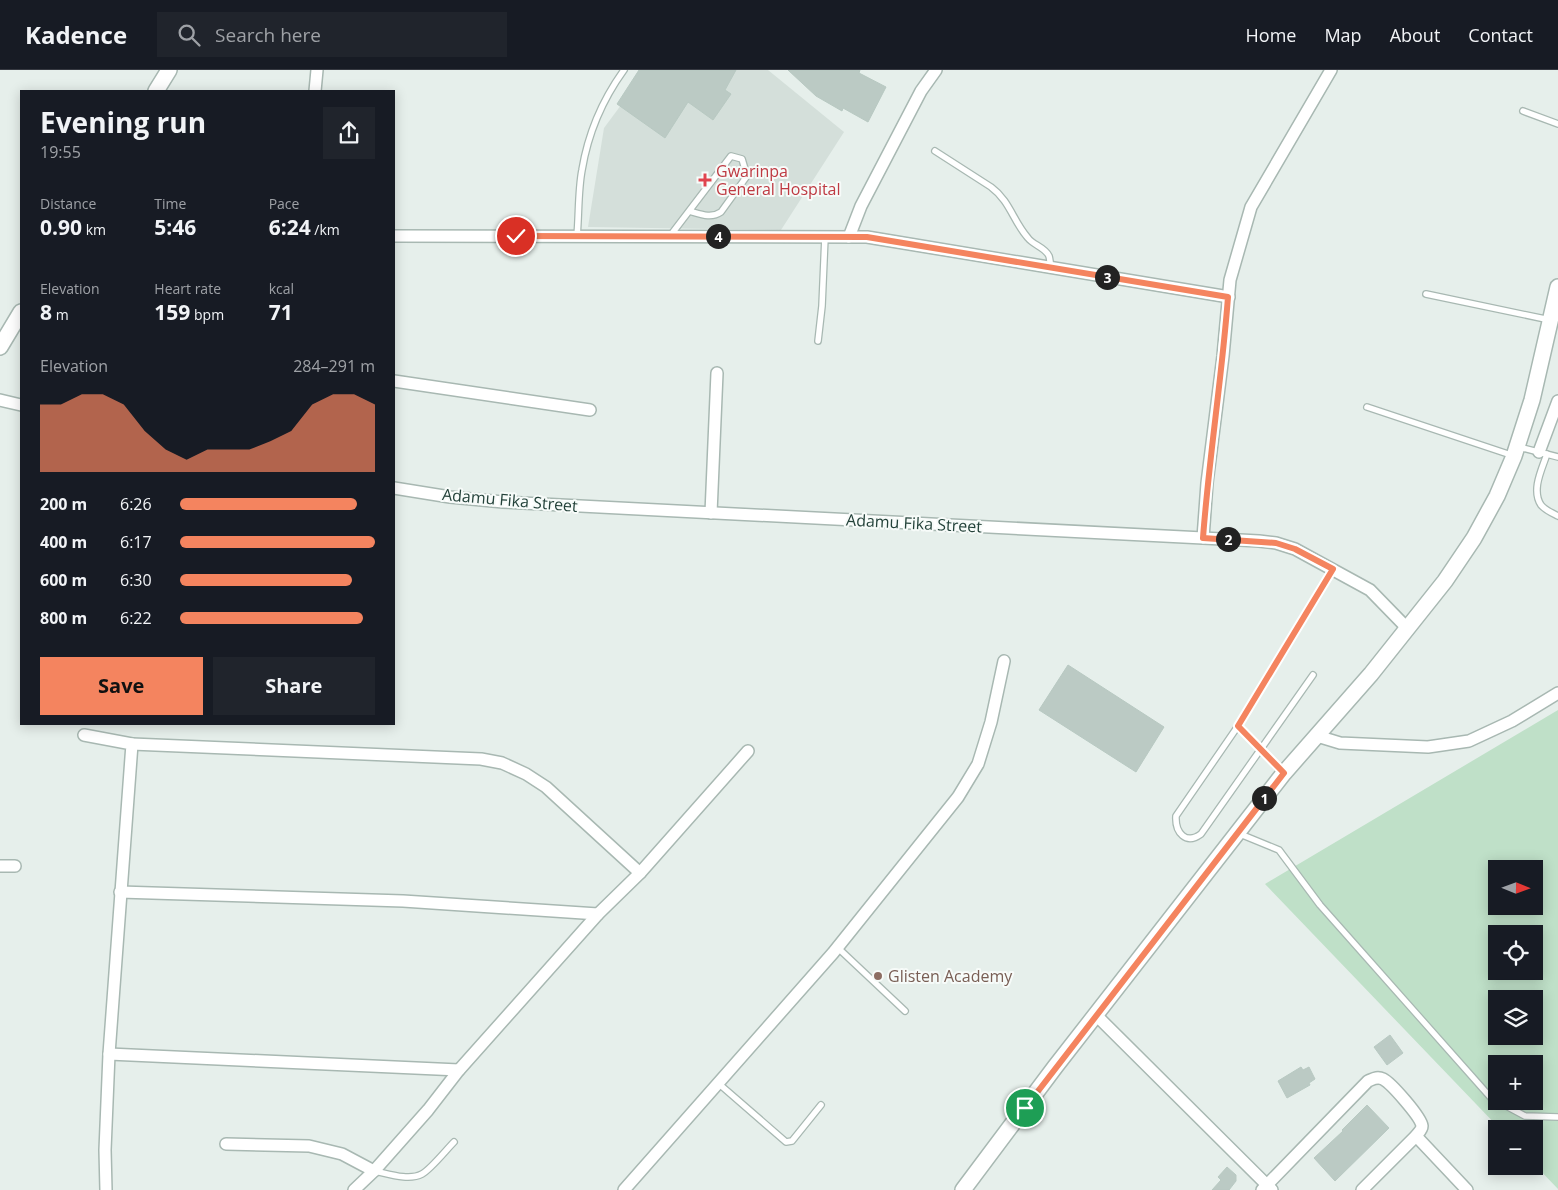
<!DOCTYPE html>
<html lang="en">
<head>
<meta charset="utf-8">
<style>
  body { margin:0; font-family:"Open Sans",sans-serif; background:#20242c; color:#f1f3f6; height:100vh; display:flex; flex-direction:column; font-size:19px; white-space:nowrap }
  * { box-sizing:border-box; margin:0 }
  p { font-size:16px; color:#9ea1a6 }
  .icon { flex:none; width:28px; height:28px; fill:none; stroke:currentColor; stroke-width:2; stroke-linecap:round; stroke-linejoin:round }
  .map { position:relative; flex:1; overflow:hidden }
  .sheet { position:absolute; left:20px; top:20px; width:375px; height:635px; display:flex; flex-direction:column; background:#171b24; border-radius:0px; box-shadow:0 2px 12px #0003 }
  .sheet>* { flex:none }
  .needle { width:32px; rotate:91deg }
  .fabs { position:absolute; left:1488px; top:790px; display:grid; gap:10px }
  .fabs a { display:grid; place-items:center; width:55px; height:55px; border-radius:0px; background:#171b24; box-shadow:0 2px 12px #0003; font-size:25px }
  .pin { position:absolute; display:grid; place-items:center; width:42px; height:42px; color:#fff; margin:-21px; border:2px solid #fff; border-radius:50%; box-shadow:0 1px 5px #0007 }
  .km { position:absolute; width:25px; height:25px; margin:-12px; border-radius:50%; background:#222; color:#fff; font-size:14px; line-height:25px; text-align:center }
  .round { display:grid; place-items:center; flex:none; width:52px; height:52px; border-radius:0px; background:#20242c }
  .summary { display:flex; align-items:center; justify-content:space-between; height:85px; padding:0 20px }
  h1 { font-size:28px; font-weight:700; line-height:38px }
  .stats { display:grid; grid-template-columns:repeat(3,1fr); gap:8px; height:85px; padding:5px 20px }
  .stats div { display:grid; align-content:center }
  .stats b { font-size:21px; font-weight:700 }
  .stats small { font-size:14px; font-weight:400 }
  .stats p { font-size:14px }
  .chart { height:140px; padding:10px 20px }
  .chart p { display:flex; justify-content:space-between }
  .chart svg { width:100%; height:90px; margin-top:5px; fill:#f4845f; opacity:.7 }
  .primary-button { display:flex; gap:10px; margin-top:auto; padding:10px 20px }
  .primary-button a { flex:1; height:58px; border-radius:0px; background:#f4845f; color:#111; font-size:20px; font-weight:700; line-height:58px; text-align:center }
  .primary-button a+a { background:#20242c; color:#f1f3f6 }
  ul { padding:0 20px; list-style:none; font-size:16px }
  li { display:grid; grid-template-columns:80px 60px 1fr; align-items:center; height:38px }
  li i { height:12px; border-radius:6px; background:#f4845f }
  header { display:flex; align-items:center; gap:30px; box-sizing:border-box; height:70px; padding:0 25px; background:#171b24; border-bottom:1px solid #363941 }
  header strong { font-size:24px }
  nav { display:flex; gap:28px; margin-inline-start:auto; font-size:18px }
  .search { width:350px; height:45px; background:#20242c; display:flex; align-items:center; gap:12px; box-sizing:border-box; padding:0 18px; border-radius:0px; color:#9ea1a6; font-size:19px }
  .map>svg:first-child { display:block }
  .built { fill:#d4dfda }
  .green { fill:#bfe0c8; fill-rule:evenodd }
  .building { fill:#bbcac4; stroke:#b8c9c2 }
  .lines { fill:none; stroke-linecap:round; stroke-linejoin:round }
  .service-casing { stroke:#a8b8b2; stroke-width:8 }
  .minor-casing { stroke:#a8b8b2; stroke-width:14 }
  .tertiary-casing { stroke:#a8b8b2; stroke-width:18 }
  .service { stroke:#fff; stroke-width:5.5 }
  .minor { stroke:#fff; stroke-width:11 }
  .tertiary { stroke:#fff; stroke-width:15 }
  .route-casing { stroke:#fff; stroke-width:10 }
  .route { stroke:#f4845f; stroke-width:6 }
  .health-dot { fill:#e0444e; stroke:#f7fbf9; stroke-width:2 }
  .education-dot { fill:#8d6e63; stroke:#f7fbf9; stroke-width:2 }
  .labels { text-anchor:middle; stroke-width:4; stroke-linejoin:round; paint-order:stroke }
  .health-label { font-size:16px; fill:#be3a42; stroke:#f7fbf9; text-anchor:start }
  .street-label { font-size:16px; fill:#24423a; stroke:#f7fbf9 }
  .education-label { font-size:16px; fill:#785e54; stroke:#f7fbf9; text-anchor:start }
</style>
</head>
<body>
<header>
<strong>Kadence</strong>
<div class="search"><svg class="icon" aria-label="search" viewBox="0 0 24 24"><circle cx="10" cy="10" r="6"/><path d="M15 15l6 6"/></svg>Search here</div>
<nav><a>Home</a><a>Map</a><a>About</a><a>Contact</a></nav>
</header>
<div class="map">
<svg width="1558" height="1120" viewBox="0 0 1558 1120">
  <rect width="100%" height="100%" fill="#e6efeb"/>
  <polygon class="built" points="647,0 768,0 844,62 781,160 588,157 604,58"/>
  <path class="green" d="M1558 640V1119L1534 1094V1059H1500L1265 814ZM1496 799H1534V836H1496ZM1496 864H1534V901H1496ZM1496 929H1534V966H1496ZM1496 994H1534V1031H1496Z"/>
  <g class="building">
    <polygon points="639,0 736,0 725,20 731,24 713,50 688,32 665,68 617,34"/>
    <polygon points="788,0 860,0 859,3 886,17 868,52 843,38 842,41 816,26"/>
    <polygon points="1068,595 1164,657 1136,702 1039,640"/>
    <polygon points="1390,965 1403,983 1387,995 1374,977"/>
    <polygon points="1301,997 1303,1000 1309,997 1315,1009 1309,1013 1310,1015 1287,1028 1278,1011"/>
    <polygon points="1367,1035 1389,1058 1335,1111 1314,1088 1343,1061 1342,1060"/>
    <polygon points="1227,1097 1236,1105 1236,1111 1229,1120 1212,1120 1221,1110 1218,1107"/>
  </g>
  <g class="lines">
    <g class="service-casing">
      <g id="service">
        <polyline points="1523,41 1558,54"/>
        <path d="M935 81 991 117C1010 131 1013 151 1028 168 1033 175 1045 177 1049 186 1050 189 1050 194 1051 197"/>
        <path d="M577 166C579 145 578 121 582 100 588 64 603 29 624 0"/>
        <path d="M670 166 731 86 742 89 747 106 721 142C711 149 700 144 689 141"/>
        <polyline points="1426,224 1550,250"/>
        <polyline points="818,271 822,236 825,167"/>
        <polyline points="1367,337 1514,386"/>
        <polyline points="1519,377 1558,387"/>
        <path d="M1547 384C1542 399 1531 420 1541 435 1545 440 1552 443 1558 446"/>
        <path d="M1238 656 1176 746C1175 763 1186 775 1201 764L1313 605"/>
        <polyline points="1283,703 1238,656 1333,499"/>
        <polyline points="1240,764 1279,780 1320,835 1492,1029 1496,1031"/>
        <polyline points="837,877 905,941"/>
        <polyline points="718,1013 786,1072 792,1071 821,1035"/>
        <polyline points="1497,1031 1525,1046 1558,1047"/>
        <path d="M375 1101C389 1104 409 1111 422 1104 431 1099 446 1080 454 1072"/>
      </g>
    </g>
    <g class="minor-casing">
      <g id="minor">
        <polyline points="315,21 317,0"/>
        <polyline points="394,166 867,167 1229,227"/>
        <polyline points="849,167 861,136 921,21 936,0"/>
        <polyline points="394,311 590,340"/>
        <polyline points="0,330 21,335"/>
        <polyline points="1539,382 1558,331"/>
        <polyline points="394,418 450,427 503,432 1203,468 1259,471 1276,473 1295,479 1370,520 1407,558"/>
        <polyline points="711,443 717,303"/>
        <polyline points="1203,468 1207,413 1223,286 1230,210 1251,137 1331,0"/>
        <polyline points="84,665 132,674 109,984 105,1080 106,1120"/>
        <polyline points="1317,666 1340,673 1428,677 1469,671 1512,651 1558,623"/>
        <polyline points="132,674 481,689 502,693 526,704 546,717 640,803"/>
        <polyline points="0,796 15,796"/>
        <polyline points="120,822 403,831 598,844"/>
        <polyline points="1096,945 1272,1120"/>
        <polyline points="109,984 459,1000"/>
        <polyline points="1416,1066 1467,1120"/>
        <polyline points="226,1074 309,1076 342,1084 374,1101"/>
        <polyline points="354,1120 374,1101 428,1040 459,1000 598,844 640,803 748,681"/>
        <polyline points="624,1120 833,883 958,727 978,694 991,652 1004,591"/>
        <path d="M1262 1120 1368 1011C1373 1009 1377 1006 1383 1009 1391 1013 1421 1047 1422 1056 1422 1060 1418 1063 1416 1066L1362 1120"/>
      </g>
    </g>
    <g class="tertiary-casing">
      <g id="tertiary">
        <polyline points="156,21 169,0"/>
        <polyline points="0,277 21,242"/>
        <polyline points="963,1120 1055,997 1284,703 1371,604 1445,511 1474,468 1497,426 1514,386 1532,330 1558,217"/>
      </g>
    </g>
    <use href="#service" class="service"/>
    <use href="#minor" class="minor"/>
    <use href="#tertiary" class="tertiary"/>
  </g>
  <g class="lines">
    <g class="route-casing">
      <path id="route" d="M516 166 867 167 1228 227C1222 307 1209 387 1203 468L1276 473 1295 479 1333 499 1238 656 1284 703 1025 1038"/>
    </g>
    <use href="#route" class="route"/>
  </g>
  <path class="health-dot" d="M702.5 102.5h5v5h5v5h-5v5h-5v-5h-5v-5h5z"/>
  <circle class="education-dot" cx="878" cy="906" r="5"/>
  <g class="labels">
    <g class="health-label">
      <text x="716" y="107">Gwarinpa<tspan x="716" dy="18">General Hospital</tspan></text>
    </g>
    <g class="street-label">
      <text transform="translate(510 430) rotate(5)" y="6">Adamu Fika Street</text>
      <text transform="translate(914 453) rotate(3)" y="6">Adamu Fika Street</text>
    </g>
    <g class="education-label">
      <text x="888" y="912">Glisten Academy</text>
    </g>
  </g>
</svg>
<div class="fabs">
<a><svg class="needle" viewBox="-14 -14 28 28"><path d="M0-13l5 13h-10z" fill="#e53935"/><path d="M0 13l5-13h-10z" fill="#9ea1a6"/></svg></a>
<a><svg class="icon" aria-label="locate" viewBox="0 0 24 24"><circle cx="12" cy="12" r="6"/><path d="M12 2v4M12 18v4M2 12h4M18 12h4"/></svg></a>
<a><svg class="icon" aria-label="layers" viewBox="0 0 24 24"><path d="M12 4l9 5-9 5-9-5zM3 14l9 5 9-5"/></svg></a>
<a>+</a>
<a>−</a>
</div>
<div class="pin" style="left:1025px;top:1038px;background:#1e9e55"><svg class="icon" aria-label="arrive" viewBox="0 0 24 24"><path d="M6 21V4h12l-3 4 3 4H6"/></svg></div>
<div class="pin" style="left:516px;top:166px;background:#d93025"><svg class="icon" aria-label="check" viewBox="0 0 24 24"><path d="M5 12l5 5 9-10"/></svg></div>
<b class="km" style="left:1264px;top:728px">1</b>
<b class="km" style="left:1228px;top:469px">2</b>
<b class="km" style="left:1107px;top:207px">3</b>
<b class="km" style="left:718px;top:166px">4</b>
<section class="sheet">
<div class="summary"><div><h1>Evening run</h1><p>19:55</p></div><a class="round"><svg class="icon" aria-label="share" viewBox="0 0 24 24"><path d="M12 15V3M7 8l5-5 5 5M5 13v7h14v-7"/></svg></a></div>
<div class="stats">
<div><p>Distance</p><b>0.90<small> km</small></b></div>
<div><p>Time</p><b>5:46</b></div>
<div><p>Pace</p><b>6:24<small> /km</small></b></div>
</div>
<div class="stats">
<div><p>Elevation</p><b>8<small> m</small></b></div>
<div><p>Heart rate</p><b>159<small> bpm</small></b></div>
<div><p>kcal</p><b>71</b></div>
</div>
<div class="chart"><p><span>Elevation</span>284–291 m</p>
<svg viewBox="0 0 160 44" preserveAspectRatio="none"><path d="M0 44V11L10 11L20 6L30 6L40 11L50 24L60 33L70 38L80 33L90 33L100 33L110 29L120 24L130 11L140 6L150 6L160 11V44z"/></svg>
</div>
<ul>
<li><b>200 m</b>6:26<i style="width:91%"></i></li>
<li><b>400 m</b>6:17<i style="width:100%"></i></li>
<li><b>600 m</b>6:30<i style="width:88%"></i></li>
<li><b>800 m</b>6:22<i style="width:94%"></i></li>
</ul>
<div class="primary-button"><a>Save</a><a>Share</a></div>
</section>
</div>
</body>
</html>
